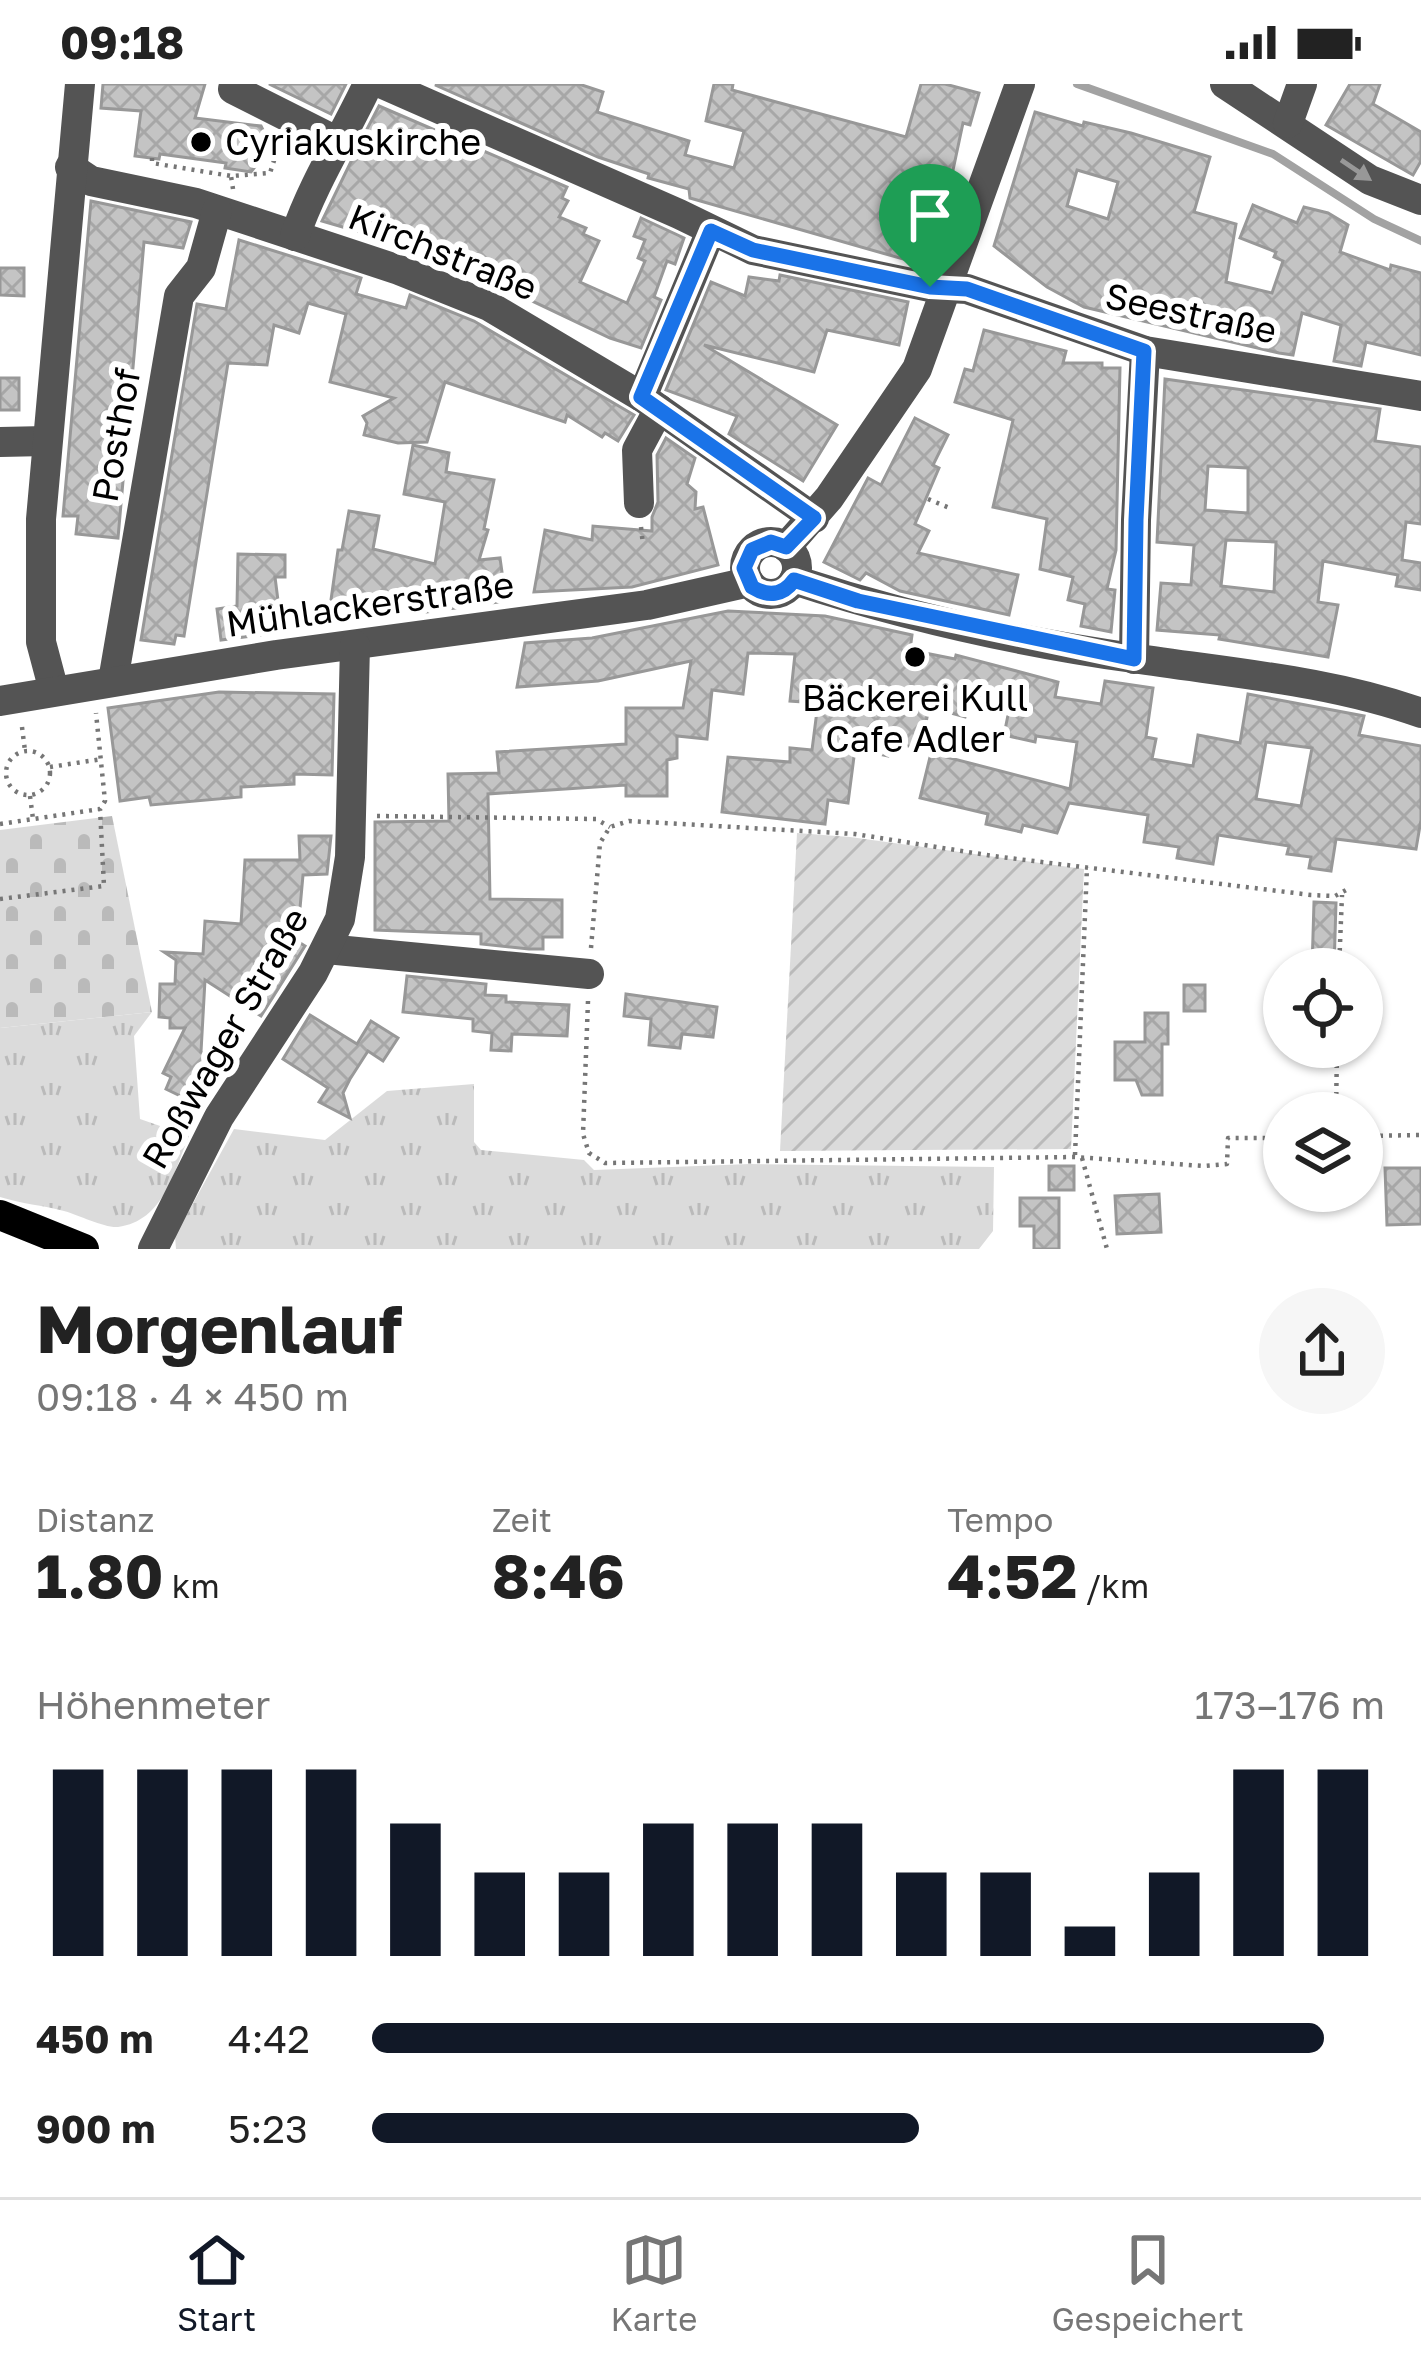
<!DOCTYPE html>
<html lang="de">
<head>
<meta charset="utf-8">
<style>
  body { margin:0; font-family:"Golos Text",sans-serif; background:#f6f6f6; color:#222; height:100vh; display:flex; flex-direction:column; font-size:45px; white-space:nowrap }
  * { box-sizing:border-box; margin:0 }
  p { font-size:39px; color:#767676 }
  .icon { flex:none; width:66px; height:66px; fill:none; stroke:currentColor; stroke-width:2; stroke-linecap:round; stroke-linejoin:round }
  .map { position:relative; height:1165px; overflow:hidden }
  .side { display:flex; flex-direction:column; background:#fff; flex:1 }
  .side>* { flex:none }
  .buttons { position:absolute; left:1263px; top:864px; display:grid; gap:24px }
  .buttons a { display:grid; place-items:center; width:120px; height:120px; border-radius:50%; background:#fff; box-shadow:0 3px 9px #0004; font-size:60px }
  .pin { position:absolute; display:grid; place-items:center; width:102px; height:102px; color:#fff; margin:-123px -51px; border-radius:50% 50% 50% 0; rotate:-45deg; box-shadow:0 0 12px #0007 }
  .pin .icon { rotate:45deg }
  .round { display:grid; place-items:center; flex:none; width:126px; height:126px; border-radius:63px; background:#f6f6f6 }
  .headline { display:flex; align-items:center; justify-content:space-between; height:204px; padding:0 36px }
  h1 { font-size:66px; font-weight:700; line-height:90px }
  .stats { display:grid; grid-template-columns:repeat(3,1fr); gap:18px; height:204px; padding:12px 36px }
  .stats div { display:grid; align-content:center }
  .stats b { font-size:60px; font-weight:700 }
  .stats small { font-size:33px; font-weight:400 }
  .stats p { font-size:33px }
  .chart { height:336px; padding:24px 36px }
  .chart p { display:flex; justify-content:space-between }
  .chart svg { width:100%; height:216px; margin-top:12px; stroke:#111827; stroke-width:6 }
  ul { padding:0 36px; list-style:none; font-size:39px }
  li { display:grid; grid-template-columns:192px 144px 1fr; align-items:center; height:90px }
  li i { height:30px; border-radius:15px; background:#111827 }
  .status { display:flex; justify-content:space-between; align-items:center; height:84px; padding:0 60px; background:#fff; direction:ltr }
  .status svg { height:33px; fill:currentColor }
  .menu { display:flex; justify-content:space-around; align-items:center; height:168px; border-top:3px solid #e0e0e0; background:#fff; font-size:33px; color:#767676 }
  .menu a { display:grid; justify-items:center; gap:6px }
  .menu .on { color:#111827 }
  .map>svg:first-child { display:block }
  .grass { fill:url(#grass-tufts) }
  .cemetery { fill:url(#cemetery-stones) }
  .garden { fill:url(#garden-furrows) }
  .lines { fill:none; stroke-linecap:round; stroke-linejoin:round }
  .stream { stroke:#a2a2a2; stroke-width:8 }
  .building { fill:url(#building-cross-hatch); stroke:#989898; stroke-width:3; fill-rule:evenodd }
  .path { stroke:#767676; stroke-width:4.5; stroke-dasharray:3 6; stroke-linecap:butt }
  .minor { stroke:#545454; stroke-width:30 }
  .major { stroke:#000; stroke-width:30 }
  .oneway { fill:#989898 }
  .route-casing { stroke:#fff; stroke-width:24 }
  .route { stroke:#1a73e8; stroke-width:15 }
  .poi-dot { fill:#000; stroke:#fff; stroke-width:4.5 }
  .labels { text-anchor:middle; stroke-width:12; stroke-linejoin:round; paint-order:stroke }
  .poi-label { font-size:36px; fill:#000; stroke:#fff; text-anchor:start }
  .street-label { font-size:36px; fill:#000; stroke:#fff }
</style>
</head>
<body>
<div class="status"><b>09:18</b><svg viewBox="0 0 49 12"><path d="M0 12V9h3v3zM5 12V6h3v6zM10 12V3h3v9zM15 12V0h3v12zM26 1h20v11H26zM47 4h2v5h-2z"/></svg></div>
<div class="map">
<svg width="1421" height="1165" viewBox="0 0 1421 1165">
  <defs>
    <pattern id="grass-tufts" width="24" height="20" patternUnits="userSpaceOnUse" patternTransform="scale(3)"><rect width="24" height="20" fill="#dbdbdb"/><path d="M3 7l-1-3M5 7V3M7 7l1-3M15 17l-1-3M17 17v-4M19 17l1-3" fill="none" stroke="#bababa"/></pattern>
    <pattern id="cemetery-stones" width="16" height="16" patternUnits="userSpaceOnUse" patternTransform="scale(3)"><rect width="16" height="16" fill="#dbdbdb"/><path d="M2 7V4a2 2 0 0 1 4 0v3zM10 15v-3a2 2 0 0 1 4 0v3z" fill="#bababa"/></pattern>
    <pattern id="garden-furrows" width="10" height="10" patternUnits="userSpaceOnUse" patternTransform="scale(3)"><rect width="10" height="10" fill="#dbdbdb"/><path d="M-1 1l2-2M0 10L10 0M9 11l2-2" fill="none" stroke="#bababa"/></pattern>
    <pattern id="building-cross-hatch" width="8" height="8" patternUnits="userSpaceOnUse" patternTransform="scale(3)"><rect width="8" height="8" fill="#c4c4c4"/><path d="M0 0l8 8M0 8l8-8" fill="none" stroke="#a7a7a7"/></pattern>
  </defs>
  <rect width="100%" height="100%" fill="#fff"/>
  <g class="grass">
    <path d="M152 928 134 952 140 1035 189 1052C174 1087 164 1137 118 1143 104 1144 79 1131 64 1127 42 1121 22 1120 0 1113V944Z"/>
    <polygon points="474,1000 474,1058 481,1066 584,1076 594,1086 750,1080 994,1083 993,1147 979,1165 176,1165 175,1152 234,1045 325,1056 387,1007"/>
  </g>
  <polygon class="cemetery" points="112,732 152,928 0,944 0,746"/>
  <polygon class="garden" points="797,749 850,753 1084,785 1071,1065 780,1067"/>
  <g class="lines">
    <polyline class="stream" points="1077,0 1273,70 1374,135 1421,157"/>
  </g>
  <g class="building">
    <polygon points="103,0 205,0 195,34 261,42 271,62 251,88 225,84 226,79 160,70 159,75 135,72 141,27 101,24"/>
    <polygon points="269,0 346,0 331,30"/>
    <polygon points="579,0 603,8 597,28 689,57 685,71 734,84 744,47 706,37 714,0 733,0 732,6 906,53 921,0 945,0 979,9 970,41 963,39 949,105 923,98 903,175 690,114 689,105 648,94 649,90 598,73 435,1"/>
    <polygon points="1350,0 1380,0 1373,20 1421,48 1421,77 1413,91 1326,41"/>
    <polygon points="379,22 567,103 562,114 568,117 559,133 586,144 583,150 599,157 580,198 627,219 645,177 638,174 645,156 634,152 641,134 684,154 675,180 667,177 654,213 661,216 641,264 610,254 469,187 401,160 322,137 363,53 386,56 366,47"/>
    <path d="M1035 28 1083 42 1084 38 1131 49 1210 73 1194 128 1236 140 1226 198 1272 209 1283 177 1274 173 1276 168 1240 154 1253 121 1297 139 1304 123 1328 129 1348 141 1340 168 1390 186 1391 181 1421 189V271L1366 258 1361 282 1334 277 1341 241 1302 229 1293 271 1279 269 1084 223 1047 203 994 162ZM1077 86 1118 98 1108 135 1067 122Z"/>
    <polygon points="91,117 191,138 183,164 144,158 118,454 76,450 78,432 63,432"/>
    <polygon points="239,156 361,194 356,210 406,224 410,211 474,237 634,331 618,357 605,349 602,353 567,331 565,338 445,298 427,358 398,359 364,351 367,339 363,332 394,314 330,298 346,230 308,219 299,249 274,241 267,281 228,279 184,552 176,551 174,560 141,556 197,220 226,225"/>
    <polygon points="0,184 24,184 24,212 0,211"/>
    <polygon points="780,191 908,218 899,261 827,246 814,288 704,261 837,341 803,397 729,350 737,332 666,306 711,198 745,212 749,193 779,197"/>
    <polygon points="984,246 1066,267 1063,279 1102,279 1102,284 1120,284 1116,466 1107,505 1115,506 1111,548 1081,542 1085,520 1068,516 1073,493 1040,485 1047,435 993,423 1013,336 955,318 965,285 973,287"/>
    <rect x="0" y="294" width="19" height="32"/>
    <path d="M1165 295 1380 325 1375 357 1421 363V440L1406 438 1402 476 1421 479V506L1396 502 1398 491 1323 477 1318 518 1338 521 1328 573 1219 555 1220 551 1157 546 1161 499 1191 501 1194 461 1157 458ZM1208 382 1248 384V429L1205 426ZM1226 456 1276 458 1274 508 1221 502Z"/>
    <polygon points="915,334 948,351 933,381 939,384 915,440 929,447 918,469 1018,491 1009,531 900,507 866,489 860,496 824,478 868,394 881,401"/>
    <polygon points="666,354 695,374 687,400 696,408 695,425 703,423 718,481 632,503 534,508 545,446 592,456 593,442 652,447 652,433 658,418 657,371"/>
    <polygon points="413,361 449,369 446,388 494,396 484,445 488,446 479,476 500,474 506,517 426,528 426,525 366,527 330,523 338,466 342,466 349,427 379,432 373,465 435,480 445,418 404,410"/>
    <polygon points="238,470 285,471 285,493 275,493 282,548 221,556 217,525 237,522"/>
    <path d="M728 527 825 532 912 551 910 566 955 575 956 571 1058 598 1055 613 1101 620 1105 597 1153 604 1146 653 1156 655 1152 675 1193 682 1198 651 1240 659 1248 610 1364 632 1359 651 1421 662V736L1416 765 1336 755 1331 787 1309 784 1311 773 1287 770 1289 762 1218 751 1213 780 1177 774 1179 763 1144 758 1148 731 1069 719 1057 749 1023 741 1021 748 986 740 988 730 920 714 931 669 1070 705 1077 658 1036 652 1035 658 1004 651 1010 621 970 610 965 633 929 623 921 665 891 658 888 672 855 665 848 719 828 716 825 740 722 728 728 673 790 678V664L812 666 818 619 790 617 795 570 748 569 743 610 712 606 707 655 677 652V674L667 676V712H626V701L488 710 490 815 562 816V853H543V865H529L481 860V850L375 846V738L449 737 448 690 499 689 497 668 626 660V624H683L691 577 598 597 517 603 525 559 592 554ZM1266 658 1312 664 1301 722 1256 715Z"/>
    <polygon points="219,608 334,610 332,691 294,690 294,700 241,703 241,713 151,721 149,713 120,717 108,624"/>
    <polygon points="299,752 331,752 327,790 303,791 297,857 305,862 261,932 205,896 201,968 212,973 207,985 210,987 191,1017 166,1005 171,993 163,989 185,944 170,944 170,934 159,933 160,900 175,900 176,876 164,868 203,870 205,837 241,840 245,776 300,776"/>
    <polygon points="1314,818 1336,819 1334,885 1312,885"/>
    <polygon points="407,892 486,900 485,911 506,912 506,918 569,921 567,952 512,950 511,967 491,966 492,949 473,947 473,935 403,928"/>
    <rect x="1184" y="901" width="21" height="26"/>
    <polygon points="626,910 717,923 713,953 682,950 680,964 649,961 651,935 624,932"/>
    <polygon points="1145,929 1168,929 1168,960 1162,960 1162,1011 1142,1011 1136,996 1115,996 1115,958 1145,958"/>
    <polygon points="310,931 357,960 371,937 398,954 383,977 368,967 350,995 343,1009 350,1034 319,1018 328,1004 283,975"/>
    <rect x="1049" y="1082" width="25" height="24"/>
    <polygon points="1385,1084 1421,1084 1421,1140 1387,1141"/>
    <polygon points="1159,1110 1161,1148 1117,1150 1115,1112"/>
    <polygon points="1020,1114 1059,1114 1059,1165 1034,1165 1034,1142 1020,1142"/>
  </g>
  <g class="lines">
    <g class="path">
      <polyline points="152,74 152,79 231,92"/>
      <polyline points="233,105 231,92 270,89 280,58"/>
      <polyline points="928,415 952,425"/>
      <polyline points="641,443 643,461"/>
      <polyline points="22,643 25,667"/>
      <circle cx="28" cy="689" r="22"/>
      <polyline points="50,683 102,675"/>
      <polyline points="30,712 33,735"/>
      <polyline points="377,732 596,735 610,743"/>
      <polyline points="0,740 100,725"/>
      <polyline points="0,815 104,802 100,725 105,717 96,629"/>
      <polyline points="591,864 600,759 610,743 629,737 855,750 993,772 1311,811 1335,812 1348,805"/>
      <polyline points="1339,885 1342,811"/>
      <polyline points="588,917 583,1050 589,1069 605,1079 1075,1073 1204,1082 1227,1080 1228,1054 1284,1054"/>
      <polyline points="1336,1029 1337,963"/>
      <polyline points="1362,1052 1421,1051"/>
      <polyline points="1075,1071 1087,783"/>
      <polyline points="1082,1074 1107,1165"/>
    </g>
    <g class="minor">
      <polyline points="383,0 679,130 753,166 930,203 967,205 1145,267 1421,312"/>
      <polyline points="1225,0 1370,96 1421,116"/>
      <polyline points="233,5 340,59"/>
      <polyline points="1288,39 1302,0"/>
      <polyline points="70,83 91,97 196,119 399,186 489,222 642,313 814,434"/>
      <path d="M295 152C313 99 344 51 368 0"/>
      <polyline points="642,313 711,147"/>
      <polyline points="0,358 46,357"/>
      <polyline points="639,419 637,366 659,325"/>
      <circle cx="771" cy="484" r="26"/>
      <polyline points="786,463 829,414 917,285 1020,0"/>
      <path d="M794 496C904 532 1019 558 1133 574 1229 589 1329 596 1421 629"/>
      <polyline points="1134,575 1136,436 1145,267"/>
      <polyline points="113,597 179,212 201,184 217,127"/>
      <polyline points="54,607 41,558 41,435 80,0"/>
      <polyline points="0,617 276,571 647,521 749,498"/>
      <polyline points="326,865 589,890"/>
      <polyline points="153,1165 219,1033 313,889 340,835 350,773 355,561"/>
    </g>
    <polyline class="major" points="0,1131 84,1165"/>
  </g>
  <defs><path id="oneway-solid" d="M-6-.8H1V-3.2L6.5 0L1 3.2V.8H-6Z" transform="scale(3)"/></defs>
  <use class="oneway" href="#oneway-solid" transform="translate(1356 86) rotate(34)"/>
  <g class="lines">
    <g class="route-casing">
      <path id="route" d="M711 147 753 166 930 203 967 205 1144 267 1136 436 1134 575 858 517 794 496C783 512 768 513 752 503L744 484 752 466 771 458 786 463 814 434 641 313Z"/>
    </g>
    <use href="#route" class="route"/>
  </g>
  <g class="poi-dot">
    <circle cx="201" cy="58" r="12"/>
    <circle cx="915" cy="573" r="12"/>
  </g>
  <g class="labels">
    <g class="poi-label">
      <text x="225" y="71">Cyriakuskirche</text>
      <text x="915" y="627" text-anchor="middle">Bäckerei Kull<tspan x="915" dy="41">Cafe Adler</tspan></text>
    </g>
    <g class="street-label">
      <text transform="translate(443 168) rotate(22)" y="13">Kirchstraße</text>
      <text transform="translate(1191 229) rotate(12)" y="13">Seestraße</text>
      <text transform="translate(116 351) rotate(-80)" y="13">Posthof</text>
      <text transform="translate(370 520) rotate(-8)" y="13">Mühlackerstraße</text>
      <text transform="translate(225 954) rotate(-60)" y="13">Roßwager Straße</text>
    </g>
  </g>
</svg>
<div class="buttons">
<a><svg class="icon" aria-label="locate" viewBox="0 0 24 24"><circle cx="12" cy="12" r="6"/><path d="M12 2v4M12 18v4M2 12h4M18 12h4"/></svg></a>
<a><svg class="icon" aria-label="layers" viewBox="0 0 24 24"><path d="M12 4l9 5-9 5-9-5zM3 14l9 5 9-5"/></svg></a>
</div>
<div class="pin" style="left:930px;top:203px;background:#1e9e55"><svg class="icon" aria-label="arrive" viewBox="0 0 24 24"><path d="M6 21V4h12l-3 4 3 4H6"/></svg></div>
</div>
<section class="side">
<div class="headline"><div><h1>Morgenlauf</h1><p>09:18 · 4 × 450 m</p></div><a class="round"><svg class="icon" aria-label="share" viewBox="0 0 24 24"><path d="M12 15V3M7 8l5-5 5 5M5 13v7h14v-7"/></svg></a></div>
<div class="stats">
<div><p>Distanz</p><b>1.80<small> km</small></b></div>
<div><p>Zeit</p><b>8:46</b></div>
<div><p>Tempo</p><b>4:52<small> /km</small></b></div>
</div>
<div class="chart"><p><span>Höhenmeter</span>173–176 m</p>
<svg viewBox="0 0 160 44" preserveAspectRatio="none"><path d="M5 44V6M15 44V6M25 44V6M35 44V6M45 44V17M55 44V27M65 44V27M75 44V17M85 44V17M95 44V17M105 44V27M115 44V27M125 44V38M135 44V27M145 44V6M155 44V6"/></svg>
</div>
<ul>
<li><b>450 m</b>4:42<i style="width:94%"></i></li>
<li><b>900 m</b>5:23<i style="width:54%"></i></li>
</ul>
</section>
<nav class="menu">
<a class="on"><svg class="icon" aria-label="home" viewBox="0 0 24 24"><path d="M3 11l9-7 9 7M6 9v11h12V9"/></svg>Start</a>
<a><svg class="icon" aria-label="map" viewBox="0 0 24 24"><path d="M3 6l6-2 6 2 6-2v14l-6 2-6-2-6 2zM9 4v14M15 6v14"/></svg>Karte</a>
<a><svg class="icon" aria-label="saved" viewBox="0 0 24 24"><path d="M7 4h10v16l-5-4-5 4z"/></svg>Gespeichert</a>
</nav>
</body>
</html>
